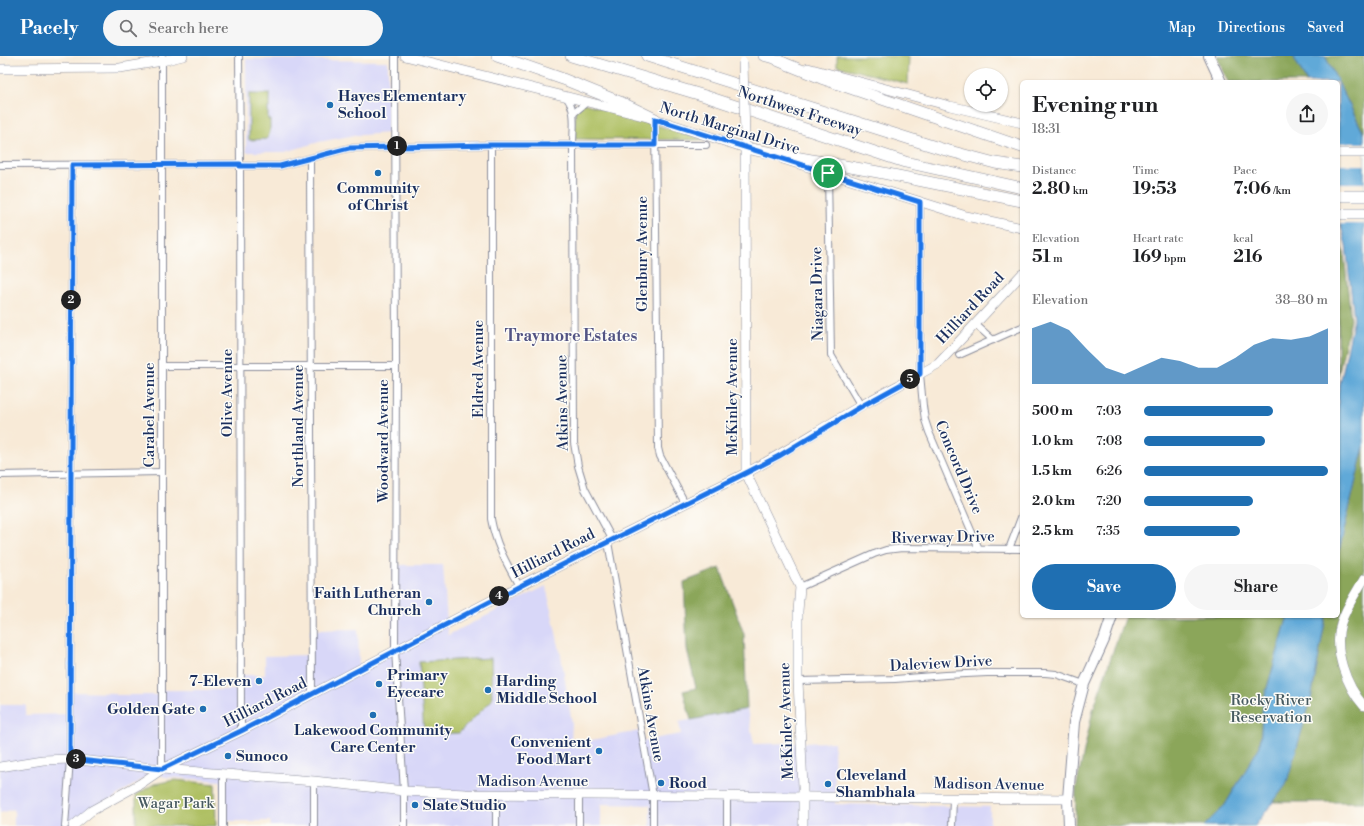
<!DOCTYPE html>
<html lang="en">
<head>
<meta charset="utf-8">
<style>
  body { margin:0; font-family:"Libre Bodoni",serif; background:#f6f6f6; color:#202124; height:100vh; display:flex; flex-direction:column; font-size:15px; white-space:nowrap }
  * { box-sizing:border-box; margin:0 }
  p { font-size:13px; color:#757577 }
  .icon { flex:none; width:22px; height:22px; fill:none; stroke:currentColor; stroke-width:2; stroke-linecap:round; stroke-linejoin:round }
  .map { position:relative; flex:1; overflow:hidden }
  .drawer { position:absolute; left:1020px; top:24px; width:320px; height:538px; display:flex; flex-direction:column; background:#fff; border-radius:6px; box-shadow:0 1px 3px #0004 }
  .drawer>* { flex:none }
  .buttons { position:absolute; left:964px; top:12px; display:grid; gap:8px }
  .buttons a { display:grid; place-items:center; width:44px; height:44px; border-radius:50%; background:#fff; box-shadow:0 1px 3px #0004; font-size:20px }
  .pin { position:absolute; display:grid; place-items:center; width:34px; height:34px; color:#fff; margin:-17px; border:2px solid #fff; border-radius:50%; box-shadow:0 1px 4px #0007 }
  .km { position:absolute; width:20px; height:20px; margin:-10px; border-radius:50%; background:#222; color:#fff; font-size:11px; line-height:20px; text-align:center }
  .round { display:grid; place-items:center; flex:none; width:42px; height:42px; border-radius:21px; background:#f6f6f6 }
  .summary { display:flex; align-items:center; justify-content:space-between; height:68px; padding:0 12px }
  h1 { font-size:22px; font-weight:700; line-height:30px }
  .metrics { display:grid; grid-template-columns:repeat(3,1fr); gap:6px; height:68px; padding:4px 12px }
  .metrics div { display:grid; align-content:center }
  .metrics b { font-size:17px; font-weight:700 }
  .metrics small { font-size:11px; font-weight:400 }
  .metrics p { font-size:11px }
  .chart { height:112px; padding:8px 12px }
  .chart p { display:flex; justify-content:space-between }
  .chart svg { width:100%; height:72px; margin-top:4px; fill:#1f6fb2; opacity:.7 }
  .action { display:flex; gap:8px; margin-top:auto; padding:8px 12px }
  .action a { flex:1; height:46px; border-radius:24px; background:#1f6fb2; color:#fff; font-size:16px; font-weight:700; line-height:46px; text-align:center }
  .action a+a { background:#f6f6f6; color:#202124 }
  ul { padding:0 12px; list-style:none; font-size:13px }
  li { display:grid; grid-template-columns:64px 48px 1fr; align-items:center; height:30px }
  li i { height:10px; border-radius:5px; background:#1f6fb2 }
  header { display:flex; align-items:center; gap:24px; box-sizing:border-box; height:56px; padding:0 20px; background:#1f6fb2; color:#fff }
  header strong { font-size:19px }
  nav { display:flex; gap:22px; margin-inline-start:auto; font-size:14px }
  .search { width:280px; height:36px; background:#f6f6f6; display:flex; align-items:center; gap:10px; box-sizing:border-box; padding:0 14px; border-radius:22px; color:#757577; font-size:15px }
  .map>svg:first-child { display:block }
  .built { fill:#d8d7f8 }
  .green { fill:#afc064; stroke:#657861 }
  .forest { fill:#8ba65a; stroke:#536a5c }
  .water { fill:#61a9d8; stroke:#3e6c9b }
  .pier { fill:#f8ead7 }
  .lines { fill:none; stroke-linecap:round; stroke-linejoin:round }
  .street-casing { stroke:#8a8c9a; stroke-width:8 }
  .secondary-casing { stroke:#8a8c9a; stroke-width:10 }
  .primary-casing { stroke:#8a8c9a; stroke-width:12 }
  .highway-casing { stroke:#8a8c9a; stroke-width:12 }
  .street { stroke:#fff; stroke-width:6 }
  .secondary { stroke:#fff; stroke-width:9 }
  .primary { stroke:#fff; stroke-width:10 }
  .highway { stroke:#fff; stroke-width:11 }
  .secondary-bridge-casing { stroke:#8a8c9a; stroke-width:10; stroke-linecap:butt }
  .secondary-bridge { stroke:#fff; stroke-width:9 }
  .route-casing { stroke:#fff; stroke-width:8 }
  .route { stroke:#1a73e8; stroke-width:5 }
  .poi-dot { fill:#1f6fb2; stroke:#fdfcf7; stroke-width:1.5 }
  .labels { text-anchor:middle; stroke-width:3; stroke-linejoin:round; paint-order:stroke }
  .poi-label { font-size:15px; font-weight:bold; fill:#1b2f5e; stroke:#fdfcf7; text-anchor:start }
  .street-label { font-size:15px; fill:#1b2f5e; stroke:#fdfcf7 }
  .park-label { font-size:15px; fill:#475a60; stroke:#fdfcf7 }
  .neighbourhood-label { font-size:16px; font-weight:bold; fill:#535484; stroke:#fdfcf7 }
</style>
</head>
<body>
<header>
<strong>Pacely</strong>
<div class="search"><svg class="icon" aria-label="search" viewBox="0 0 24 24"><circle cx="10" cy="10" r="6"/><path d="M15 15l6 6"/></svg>Search here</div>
<nav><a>Map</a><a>Directions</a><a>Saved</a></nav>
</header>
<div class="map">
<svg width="1364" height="770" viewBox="0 0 1364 770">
  <rect width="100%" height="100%" fill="#fdfcf7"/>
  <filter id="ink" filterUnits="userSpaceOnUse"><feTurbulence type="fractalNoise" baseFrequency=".025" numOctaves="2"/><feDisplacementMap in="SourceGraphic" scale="8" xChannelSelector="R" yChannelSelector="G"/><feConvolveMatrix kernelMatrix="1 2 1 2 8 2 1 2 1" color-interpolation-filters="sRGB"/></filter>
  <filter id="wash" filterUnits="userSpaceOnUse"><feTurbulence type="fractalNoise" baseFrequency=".012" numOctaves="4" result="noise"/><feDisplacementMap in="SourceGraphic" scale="16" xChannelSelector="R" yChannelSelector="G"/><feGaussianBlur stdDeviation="0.9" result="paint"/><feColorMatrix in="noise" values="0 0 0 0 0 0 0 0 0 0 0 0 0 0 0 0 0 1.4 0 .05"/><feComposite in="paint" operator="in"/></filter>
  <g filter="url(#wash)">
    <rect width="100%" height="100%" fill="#f8ead7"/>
    <g class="built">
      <polygon points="246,3 388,5 388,77 350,80 319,86 285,96 246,96"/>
      <polygon points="393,509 443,509 448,579 546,530 561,600 572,667 571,685 581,686 639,675 641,685 681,678 679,666 747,653 754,688 834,686 835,748 990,751 990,770 650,770 650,749 601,748 601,770 271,770 270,765 221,765 221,725 165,721 154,716 70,770 14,770 14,753 0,757 0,649 26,649 26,659 71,658 71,636 115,637 116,639 159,639 159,634 239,634 239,619 265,619 265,600 311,599 310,574 358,573 359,609 392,592"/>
    </g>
    <g class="green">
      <polygon points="837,0 909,0 908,28 837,10"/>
      <polygon points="249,38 270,38 270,51 268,51 268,64 270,64 270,76 267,83 249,84"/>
      <polygon points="580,46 705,84 575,83 575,51"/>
      <polygon points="491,602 492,644 459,677 424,678 419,606"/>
      <polygon points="175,724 215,728 216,770 136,770 136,739 154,728"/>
    </g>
    <g class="forest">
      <polygon points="1217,0 1293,0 1307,26 1228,26"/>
      <polygon points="1325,0 1364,0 1364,78"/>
      <polygon points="1338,185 1344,197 1351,264 1338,319"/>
      <polygon points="1364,390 1364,746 1274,746 1311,643 1326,560 1338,560 1338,499"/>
      <polygon points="720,512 744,578 747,653 691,664 683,635 696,632 687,593 684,526"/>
      <polygon points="1125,560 1288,560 1263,646 1260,690 1225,749 1204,770 1075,770 1076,732 1093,654"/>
    </g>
    <g class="water">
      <polygon points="1293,0 1325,0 1364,78 1364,390 1338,499 1338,337 1354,263 1346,189 1338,159 1338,26 1307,26"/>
      <polygon points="1288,560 1326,560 1311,643 1286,729 1255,770 1204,770 1225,749 1260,690 1263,646"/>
    </g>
    <g class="pier">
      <rect x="1338" y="87" width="26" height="22"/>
      <rect x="1338" y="127" width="26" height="41"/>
    </g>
  </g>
  <g filter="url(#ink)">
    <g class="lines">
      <g class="street-casing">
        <g id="street">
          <polyline points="162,0 162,713"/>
          <polyline points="239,0 240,108 241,675"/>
          <polyline points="395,0 396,310 395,594 404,735 404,770"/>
          <path d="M566 41C577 54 573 72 573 89L574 387 578 410 585 433 612 483"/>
          <polyline points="574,57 587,46"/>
          <polyline points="655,63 658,392 660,400 685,447"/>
          <path d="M491 89V463C496 490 506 506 519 530"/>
          <polyline points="310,103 312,637"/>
          <polyline points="0,109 240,108"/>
          <polyline points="240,110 280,110 349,92 491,89 706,89"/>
          <polyline points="828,117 831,299 861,350"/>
          <polyline points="920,146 920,318 923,350 925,364 929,376 979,493"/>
          <polyline points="975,268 993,284"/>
          <polyline points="959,299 1022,271"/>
          <polyline points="163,310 396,310"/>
          <polyline points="0,419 162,416"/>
          <polyline points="608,486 653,740 653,770"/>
          <polyline points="1009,493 1022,459"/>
          <polyline points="800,531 874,498 886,494 902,492 1022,493"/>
          <polyline points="798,625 895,623 946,619 987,617 1045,617 1056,618 1084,628"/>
          <polyline points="65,770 70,703 72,109"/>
          <polyline points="223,770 223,717"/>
          <polyline points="314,770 314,725"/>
          <polyline points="496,770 496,739"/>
          <polyline points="579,770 579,739"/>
          <polyline points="727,770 727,740"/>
          <polyline points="952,770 953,742"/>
        </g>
      </g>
      <g class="secondary-casing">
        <g id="secondary">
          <polyline points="405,0 655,63 749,93"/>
          <polyline points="763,0 784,6"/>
          <polyline points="808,12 950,50 1022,67"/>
          <polyline points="0,13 120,12 162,5 183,0"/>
          <polyline points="745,81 746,417 800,531 798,555 798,625 803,731 803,770"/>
          <polyline points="1338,97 1364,97"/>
          <polyline points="783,103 966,160 1022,172"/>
          <path d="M1364 523C1356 537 1346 551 1341 567 1333 594 1346 630 1364 650"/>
          <polyline points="0,711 43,704 70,703 162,713 314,725 404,735 466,738 1068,743"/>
          <path d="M73 770 91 755 140 728 162 713 241 675 519 530 746 417C786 396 823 371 862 349 887 335 913 322 938 308L1022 218"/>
        </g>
      </g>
      <g class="primary-casing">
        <g id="primary">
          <polyline points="1209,0 1221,26"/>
          <polyline points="1069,770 1068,743 1074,666 1084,628 1104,584 1112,560"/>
        </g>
      </g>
      <g class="highway-casing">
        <g id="highway">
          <polyline points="497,0 563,23 620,46 655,63"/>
          <polyline points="571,0 705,40 905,106 1022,132"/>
          <polyline points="647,0 942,93 995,107 1022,111"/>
          <polyline points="779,5 821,22 1022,91"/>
          <polyline points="745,92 878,116 1022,145"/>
          <polyline points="1338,140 1364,140"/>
          <polyline points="1338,158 1364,158"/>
        </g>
      </g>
      <use href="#street" class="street"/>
      <use href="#secondary" class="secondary"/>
      <use href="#primary" class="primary"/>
      <use href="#highway" class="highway"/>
      <g class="secondary-bridge-casing">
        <polyline id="secondary-bridge" points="743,6 745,81"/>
      </g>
      <use href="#secondary-bridge" class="secondary-bridge"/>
    </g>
  </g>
  <g class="lines" filter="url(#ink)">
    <g class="route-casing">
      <polygon id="route" points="655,63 920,146 920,318 862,350 779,400 746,417 526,527 241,675 162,713 70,703 72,109 240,108 240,110 280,110 349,92 491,89 655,89"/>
    </g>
    <use href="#route" class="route"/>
  </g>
  <g class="poi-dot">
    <circle cx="330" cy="49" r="4"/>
    <circle cx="378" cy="117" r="4"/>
    <circle cx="429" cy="546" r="4"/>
    <circle cx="259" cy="625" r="4"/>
    <circle cx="379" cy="628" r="4"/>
    <circle cx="488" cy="634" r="4"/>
    <circle cx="203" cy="653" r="4"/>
    <circle cx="373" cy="659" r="4"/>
    <circle cx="599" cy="695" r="4"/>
    <circle cx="228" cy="700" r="4"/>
    <circle cx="661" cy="727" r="4"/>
    <circle cx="828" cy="728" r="4"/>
    <circle cx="415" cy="749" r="4"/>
  </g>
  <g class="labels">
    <g class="poi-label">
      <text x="338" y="45">Hayes Elementary<tspan x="338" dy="17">School</tspan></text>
      <text x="378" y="137" text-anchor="middle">Community<tspan x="378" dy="17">of Christ</tspan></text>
      <text x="421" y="542" text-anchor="end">Faith Lutheran<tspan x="421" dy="17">Church</tspan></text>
      <text x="387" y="624">Primary<tspan x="387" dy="17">Eyecare</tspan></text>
      <text x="251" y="630" text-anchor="end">7-Eleven</text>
      <text x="496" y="630">Harding<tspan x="496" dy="17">Middle School</tspan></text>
      <text x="195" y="658" text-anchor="end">Golden Gate</text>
      <text x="373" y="679" text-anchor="middle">Lakewood Community<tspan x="373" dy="17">Care Center</tspan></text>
      <text x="591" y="691" text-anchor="end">Convenient<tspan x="591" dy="17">Food Mart</tspan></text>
      <text x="236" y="705">Sunoco</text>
      <text x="836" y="724">Cleveland<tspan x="836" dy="17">Shambhala</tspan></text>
      <text x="669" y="732">Rood</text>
      <text x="423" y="754">Slate Studio</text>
    </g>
    <g class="street-label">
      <text transform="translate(800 55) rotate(18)" y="5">Northwest Freeway</text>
      <text transform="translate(730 72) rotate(17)" y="5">North Marginal Drive</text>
      <text transform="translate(642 198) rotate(-90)" y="5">Glenbury Avenue</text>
      <text transform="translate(817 238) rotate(-91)" y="5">Niagara Drive</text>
      <text transform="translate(970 252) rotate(-47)" y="5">Hilliard Road</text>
      <text transform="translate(478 313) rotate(-90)" y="5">Eldred Avenue</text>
      <text transform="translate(227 337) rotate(-90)" y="5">Olive Avenue</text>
      <text transform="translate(732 341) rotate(-90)" y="5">McKinley Avenue</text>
      <text transform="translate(562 347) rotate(-91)" y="5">Atkins Avenue</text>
      <text transform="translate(149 359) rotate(-90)" y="5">Carabel Avenue</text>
      <text transform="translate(298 370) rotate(-90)" y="5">Northland Avenue</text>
      <text transform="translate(383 385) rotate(-90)" y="5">Woodward Avenue</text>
      <text transform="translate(959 411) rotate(67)" y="5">Concord Drive</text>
      <text transform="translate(943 481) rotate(-1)" y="5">Riverway Drive</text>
      <text transform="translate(553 497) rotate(-27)" y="5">Hilliard Road</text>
      <text transform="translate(941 607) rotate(-3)" y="5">Daleview Drive</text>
      <text transform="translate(265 646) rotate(-27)" y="5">Hilliard Road</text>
      <text transform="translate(651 658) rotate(80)" y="5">Atkins Avenue</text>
      <text transform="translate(786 665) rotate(-92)" y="5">McKinley Avenue</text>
      <text x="533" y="730">Madison Avenue</text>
      <text transform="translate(989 728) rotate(1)" y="5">Madison Avenue</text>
    </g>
    <g class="park-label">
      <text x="1271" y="649">Rocky River<tspan x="1271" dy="17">Reservation</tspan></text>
      <text x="176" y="752">Wagar Park</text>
    </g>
    <g class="neighbourhood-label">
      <text x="571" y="285">Traymore Estates</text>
    </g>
  </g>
</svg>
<div class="buttons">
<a><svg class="icon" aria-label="locate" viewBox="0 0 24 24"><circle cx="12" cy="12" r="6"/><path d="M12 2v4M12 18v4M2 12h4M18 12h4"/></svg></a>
</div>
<div class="pin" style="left:828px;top:117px;background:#1e9e55"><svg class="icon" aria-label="arrive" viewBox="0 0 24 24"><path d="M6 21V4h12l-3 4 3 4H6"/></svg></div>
<b class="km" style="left:397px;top:90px">1</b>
<b class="km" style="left:71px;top:244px">2</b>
<b class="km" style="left:76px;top:703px">3</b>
<b class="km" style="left:499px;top:540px">4</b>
<b class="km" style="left:910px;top:323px">5</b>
<section class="drawer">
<div class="summary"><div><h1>Evening run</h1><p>18:31</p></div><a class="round"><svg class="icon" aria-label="share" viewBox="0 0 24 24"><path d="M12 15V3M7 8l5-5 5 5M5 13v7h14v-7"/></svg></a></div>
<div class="metrics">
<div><p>Distance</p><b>2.80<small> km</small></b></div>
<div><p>Time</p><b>19:53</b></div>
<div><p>Pace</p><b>7:06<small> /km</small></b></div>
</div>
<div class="metrics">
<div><p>Elevation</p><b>51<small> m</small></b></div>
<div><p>Heart rate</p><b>169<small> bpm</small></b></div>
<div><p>kcal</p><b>216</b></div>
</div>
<div class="chart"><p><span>Elevation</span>38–80 m</p>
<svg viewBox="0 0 160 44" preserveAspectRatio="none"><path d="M0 44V10L10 6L20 11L30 23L40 34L50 38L60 33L70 28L80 30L90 34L100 34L110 28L120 20L130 16L140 17L150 15L160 10V44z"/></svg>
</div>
<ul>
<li><b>500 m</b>7:03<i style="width:70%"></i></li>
<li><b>1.0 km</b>7:08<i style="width:66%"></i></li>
<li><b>1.5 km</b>6:26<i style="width:100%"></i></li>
<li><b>2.0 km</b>7:20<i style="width:59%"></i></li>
<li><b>2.5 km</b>7:35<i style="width:52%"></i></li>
</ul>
<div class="action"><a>Save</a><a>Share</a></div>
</section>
</div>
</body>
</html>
